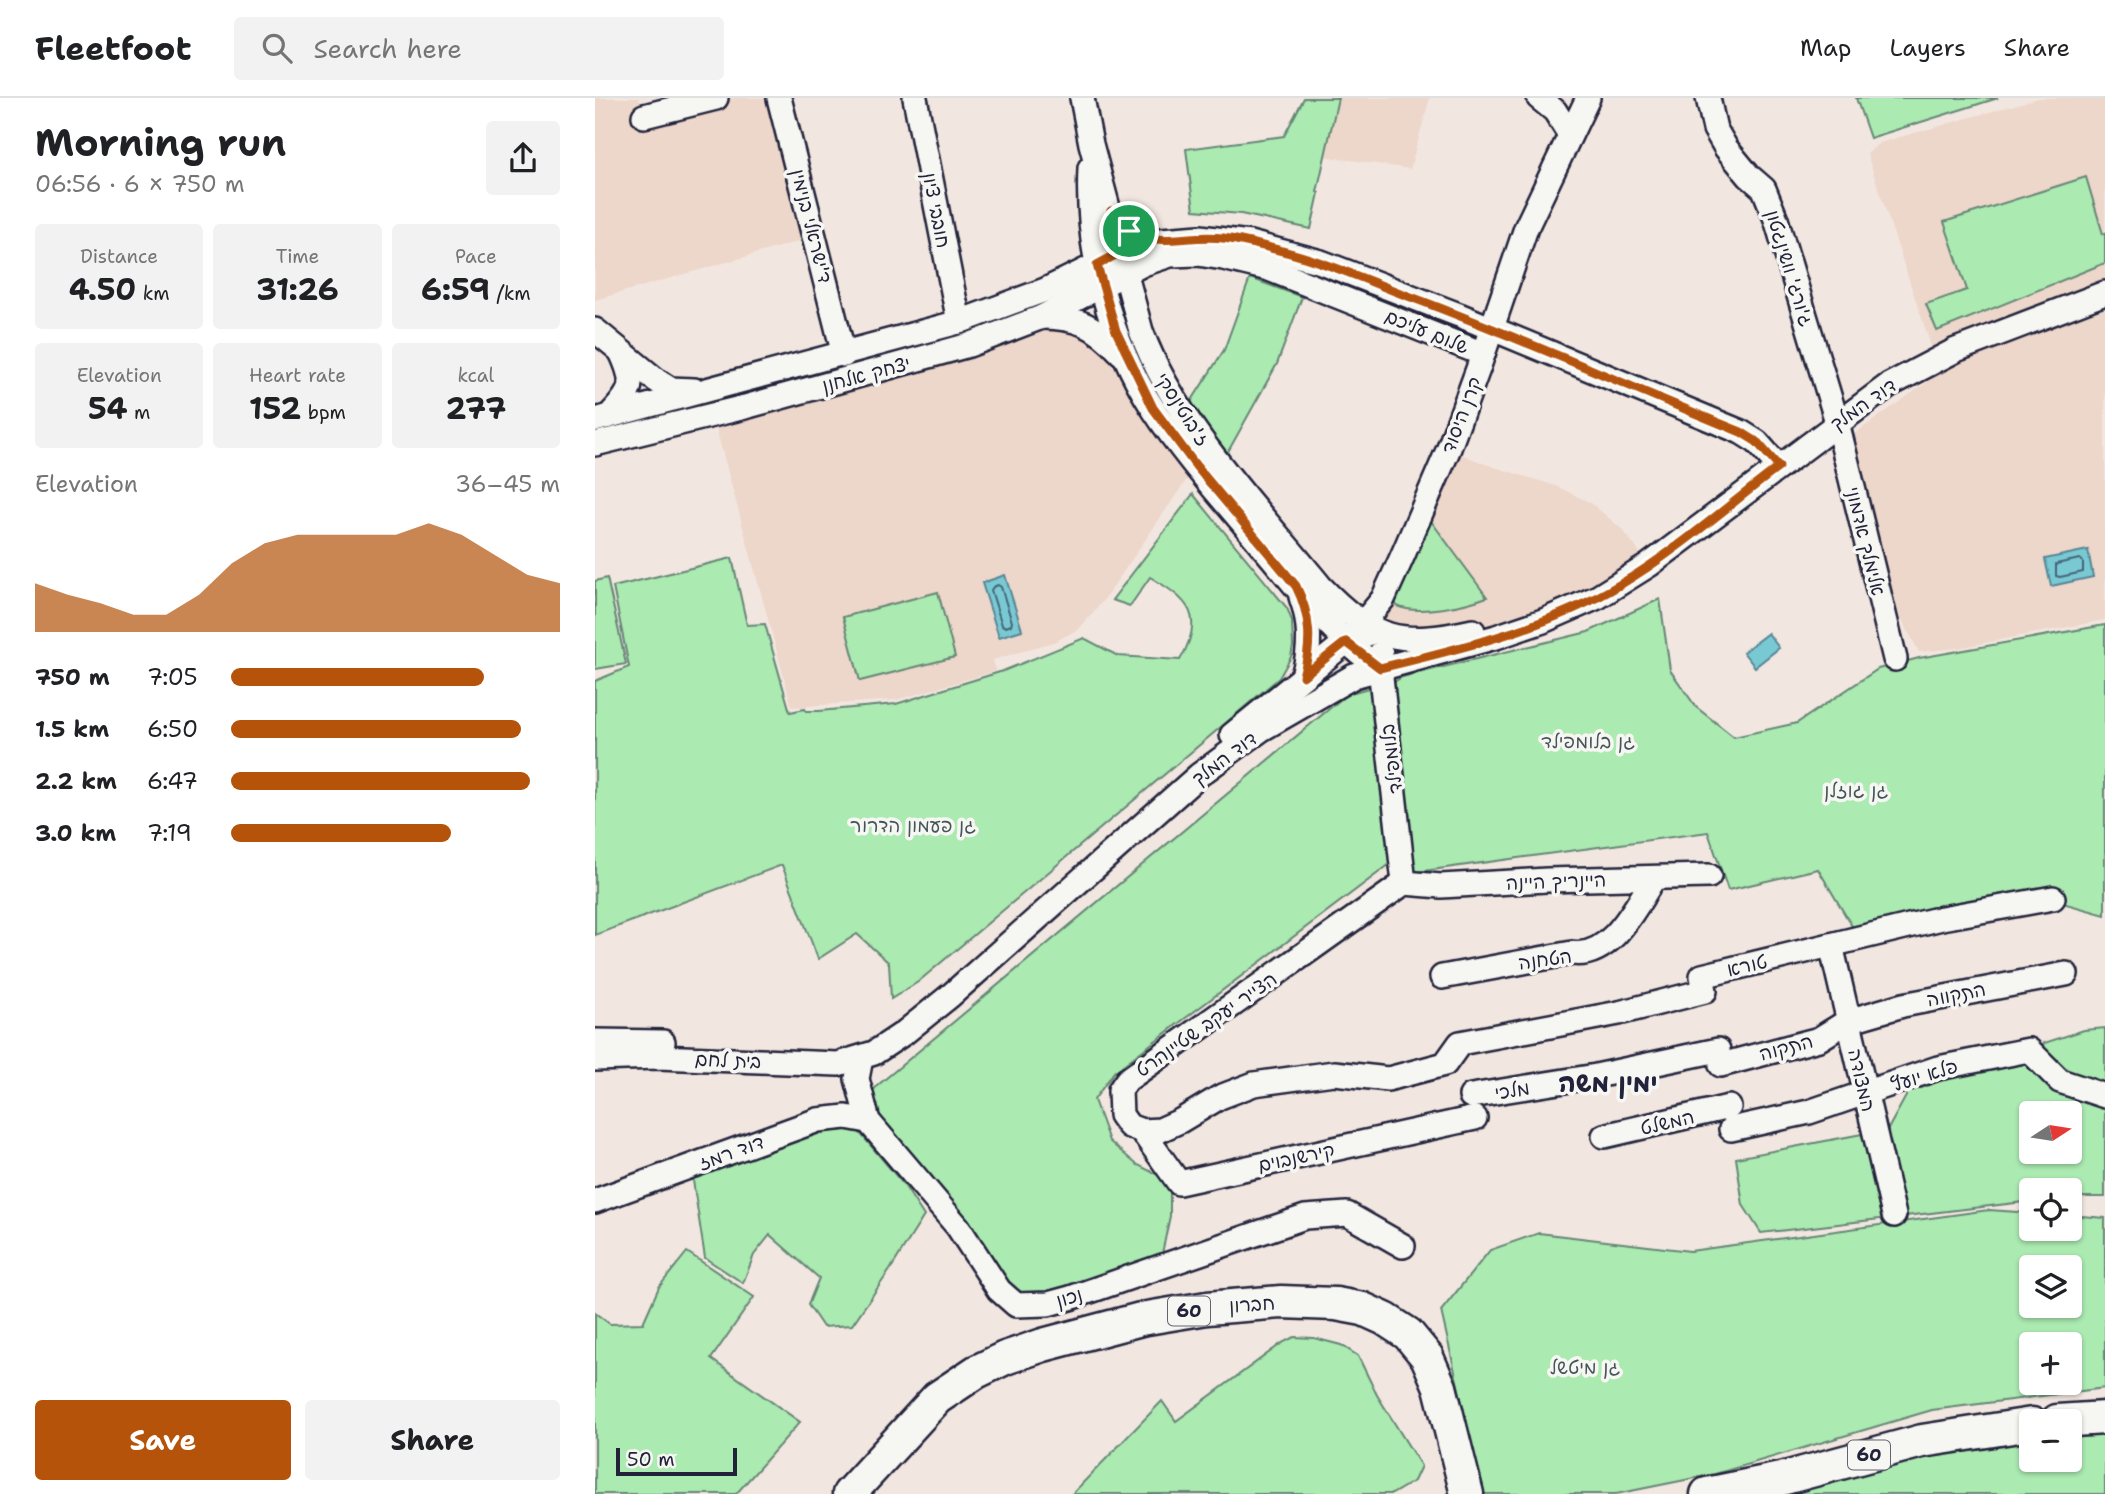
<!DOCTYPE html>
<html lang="en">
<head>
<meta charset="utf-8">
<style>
  body { margin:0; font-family:"Shantell Sans","Playpen Sans Hebrew",sans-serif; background:#f2f2f2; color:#202124; height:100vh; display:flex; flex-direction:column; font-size:26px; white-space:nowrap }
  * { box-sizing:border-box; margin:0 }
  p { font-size:23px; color:#757577 }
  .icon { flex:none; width:38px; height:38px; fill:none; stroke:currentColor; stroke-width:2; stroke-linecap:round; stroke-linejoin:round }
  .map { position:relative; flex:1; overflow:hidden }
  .details { display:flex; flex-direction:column; background:#fff; width:595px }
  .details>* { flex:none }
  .needle { width:46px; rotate:78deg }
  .fabs { position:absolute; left:1424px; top:1003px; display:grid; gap:14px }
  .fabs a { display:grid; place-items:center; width:63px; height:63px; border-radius:7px; background:#fff; box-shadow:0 2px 5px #0004; font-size:35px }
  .scale { position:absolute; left:21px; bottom:18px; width:121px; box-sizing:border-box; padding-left:7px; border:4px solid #22223b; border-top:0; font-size:19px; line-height:24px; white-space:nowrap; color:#22223b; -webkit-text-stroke:5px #f6f6f2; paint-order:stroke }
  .pin { position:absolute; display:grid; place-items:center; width:60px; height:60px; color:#fff; margin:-30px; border:4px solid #fff; border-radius:50%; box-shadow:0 2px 7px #0007 }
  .round { display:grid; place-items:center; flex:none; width:74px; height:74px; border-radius:7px; background:#f2f2f2 }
  .overview { display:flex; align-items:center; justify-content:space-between; height:119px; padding:0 35px }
  h1 { font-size:38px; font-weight:700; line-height:52px }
  .metrics { display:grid; grid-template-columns:repeat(3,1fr); gap:10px; height:119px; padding:7px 35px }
  .metrics div { display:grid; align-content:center; border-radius:7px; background:#f2f2f2; text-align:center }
  .metrics b { font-size:30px; font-weight:700 }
  .metrics small { font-size:19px; font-weight:400 }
  .metrics p { font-size:19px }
  .chart { height:196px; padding:14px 35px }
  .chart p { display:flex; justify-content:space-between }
  .chart svg { width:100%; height:126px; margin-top:7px; fill:#b45309; opacity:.7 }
  .primary-button { display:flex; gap:14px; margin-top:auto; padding:14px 35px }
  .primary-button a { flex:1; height:80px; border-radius:7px; background:#b45309; color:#fff; font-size:28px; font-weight:700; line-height:80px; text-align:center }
  .primary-button a+a { background:#f2f2f2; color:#202124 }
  ul { padding:0 35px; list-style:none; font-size:23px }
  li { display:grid; grid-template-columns:112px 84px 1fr; align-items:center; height:52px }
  li i { height:18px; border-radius:9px; background:#b45309 }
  header { display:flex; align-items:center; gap:42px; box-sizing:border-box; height:98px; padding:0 35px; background:#fff; border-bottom:2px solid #e0e0e0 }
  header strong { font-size:33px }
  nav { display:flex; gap:38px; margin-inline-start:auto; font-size:24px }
  .search { width:490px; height:63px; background:#f2f2f2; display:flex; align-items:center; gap:18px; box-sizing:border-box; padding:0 24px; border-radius:7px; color:#757577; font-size:26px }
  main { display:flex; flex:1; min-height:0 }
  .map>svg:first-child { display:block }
  .built { fill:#edd6ca }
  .green { fill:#abeab1; stroke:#668676; stroke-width:2; fill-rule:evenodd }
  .water { fill:#79c9d3; stroke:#568696; stroke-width:2 }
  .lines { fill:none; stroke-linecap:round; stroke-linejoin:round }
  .shore { stroke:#456578; stroke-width:2 }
  .minor-casing { stroke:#22223b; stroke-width:28 }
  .highway-casing { stroke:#22223b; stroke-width:37 }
  .minor { stroke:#f6f6f2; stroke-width:23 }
  .highway { stroke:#f6f6f2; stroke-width:32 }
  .route-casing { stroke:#fff; stroke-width:14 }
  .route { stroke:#b45309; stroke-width:9 }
  .labels { text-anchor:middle; stroke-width:7; stroke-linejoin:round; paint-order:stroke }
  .shield { fill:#f6f6f2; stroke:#626272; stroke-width:2 }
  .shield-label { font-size:18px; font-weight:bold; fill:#22223b }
  .street-label { font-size:19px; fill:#22223b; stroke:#f6f6f2 }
  .park-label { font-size:19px; fill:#445458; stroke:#f6f6f2 }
  .district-label { font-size:26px; font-weight:bold; fill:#22223b; stroke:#f6f6f2 }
</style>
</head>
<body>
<header>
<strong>Fleetfoot</strong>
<div class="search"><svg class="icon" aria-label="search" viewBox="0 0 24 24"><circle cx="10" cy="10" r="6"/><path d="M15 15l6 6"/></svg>Search here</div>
<nav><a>Map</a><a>Layers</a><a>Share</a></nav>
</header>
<main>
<section class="details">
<div class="overview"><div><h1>Morning run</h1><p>06:56 · 6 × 750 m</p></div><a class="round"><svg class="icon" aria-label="share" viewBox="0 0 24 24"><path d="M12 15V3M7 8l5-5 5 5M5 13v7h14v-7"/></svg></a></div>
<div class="metrics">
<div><p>Distance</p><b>4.50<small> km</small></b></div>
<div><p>Time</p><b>31:26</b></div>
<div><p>Pace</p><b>6:59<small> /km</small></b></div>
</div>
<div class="metrics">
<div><p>Elevation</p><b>54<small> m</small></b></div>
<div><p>Heart rate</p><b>152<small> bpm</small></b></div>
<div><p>kcal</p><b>277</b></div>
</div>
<div class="chart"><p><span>Elevation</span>36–45 m</p>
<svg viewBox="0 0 160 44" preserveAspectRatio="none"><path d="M0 44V27L10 31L20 34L30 38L40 38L50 31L60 20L70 13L80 10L90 10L100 10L110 10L120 6L130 10L140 17L150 24L160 27V44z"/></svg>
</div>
<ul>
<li><b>750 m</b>7:05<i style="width:77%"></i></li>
<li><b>1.5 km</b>6:50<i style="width:88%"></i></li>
<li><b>2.2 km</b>6:47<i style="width:91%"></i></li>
<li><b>3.0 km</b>7:19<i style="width:67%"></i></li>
</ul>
<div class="primary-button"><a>Save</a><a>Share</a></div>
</section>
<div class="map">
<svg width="1510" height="1396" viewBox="0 0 1510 1396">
  <rect width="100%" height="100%" fill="#f2e7e0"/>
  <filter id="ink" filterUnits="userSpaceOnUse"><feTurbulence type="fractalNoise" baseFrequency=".0143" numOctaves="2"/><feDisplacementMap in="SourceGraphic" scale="14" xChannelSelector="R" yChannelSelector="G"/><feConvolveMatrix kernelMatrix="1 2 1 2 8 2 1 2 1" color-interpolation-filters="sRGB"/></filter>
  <g filter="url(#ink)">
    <g class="built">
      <polygon points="0,0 44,0 49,24 139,0 180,0 215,140 0,202"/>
      <polygon points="741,0 835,0 815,71 728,58"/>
      <polygon points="1444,0 1510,0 1510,522 1363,550 1324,554 1298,505 1255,339 1345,275 1272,56 1284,45"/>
      <polygon points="447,219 500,231 601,368 511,499 484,531 461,543 398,562 401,573 301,602 197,609 119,323 322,274 328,261"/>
      <polygon points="861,354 890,366 961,388 996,405 1028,432 1054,467 967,504 895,529 870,535 781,533 796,505"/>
    </g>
    <g class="green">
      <polygon points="709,0 743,0 722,94 724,95 716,131 646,116 599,112 591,51 689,38"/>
      <polygon points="1261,0 1403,0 1275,40"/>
      <polygon points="1491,79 1508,136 1510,135 1510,165 1342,233 1331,206 1372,192 1349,124"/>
      <polygon points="655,180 707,199 682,266 630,359 592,310 629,252"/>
      <path d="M598 396 692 510 697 523 698 548 696 559 684 580 323 884 296 901 294 865 262 836 223 861 187 767 0 837V583L34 569 18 489 137 460 152 527 170 526 195 614 210 611 211 613H224L301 606 408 573 489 540 523 558 585 562C611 518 594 502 555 479L535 508 517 502Z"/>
      <path d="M836 423 892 499C871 507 823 518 802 508L800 504Z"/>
      <polygon points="12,480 31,566 0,571 0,483"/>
      <polygon points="343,494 360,559 265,583 248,519"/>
      <polygon points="1065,501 1075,572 1101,609 1139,639 1202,625 1283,571 1324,560 1510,527 1510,817 1443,798 1264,840 1223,771 1133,792 1113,734 814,775 793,588 807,579 993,534"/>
      <polygon points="777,589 795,766 519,974 499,1002 514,1043 541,1066 575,1083 575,1118 565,1165 488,1192 424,1200 269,1003 283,987 752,596"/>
      <path d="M1510 930V1099H1475V1092H1437V1103L1166 1135 1148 1107 1141 1060 1293 1031 1316 989 1489 932ZM1437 1015H1475V1054H1437Z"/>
      <polygon points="260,1029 309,1087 329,1118 295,1172 257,1227 228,1229 213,1207 224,1180 175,1137 159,1157 148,1185 110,1160 97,1076 225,1031"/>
      <path d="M1394 1112 1437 1115V1130H1475V1117L1510 1120V1290L1337 1312 1120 1376 1021 1396H888L846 1213 895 1152 944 1135 1095 1153ZM1437 1169H1475V1208H1437ZM1437 1246H1475V1284H1437Z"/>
      <polygon points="92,1154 159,1199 116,1261 205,1324 141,1396 0,1396 0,1215 15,1226 48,1225 64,1189"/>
      <polygon points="699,1239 719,1240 746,1247 763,1258 782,1297 826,1368 819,1383 797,1396 477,1396 567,1303 581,1323 687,1245"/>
      <polygon points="1510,1331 1510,1396 1163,1396 1296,1362 1437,1338 1437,1362 1475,1362 1475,1334"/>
    </g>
    <g class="water">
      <polygon points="1493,452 1498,479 1456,488 1450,461"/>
      <polygon points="410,477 427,532 404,539 387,485"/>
      <polygon points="1173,535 1184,550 1160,569 1148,554"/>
    </g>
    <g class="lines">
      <g class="shore">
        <polygon points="1485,461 1488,464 1488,474 1465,479 1461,478 1461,466"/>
        <polygon points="403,487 406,489 417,524 416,527 411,529 407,527 396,492 398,489"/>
      </g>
      <g class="minor-casing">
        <g id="minor">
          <polyline points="184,0 249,257"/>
          <polyline points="320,0 364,224"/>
          <path d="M487 0 496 46 546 233C582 329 661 409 726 489 777 542 806 549 878 533"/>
          <polyline points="944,0 960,13 975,37"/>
          <polyline points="1113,0 1120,31 1131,50 1154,78 1169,91 1181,121 1242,324 1300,561"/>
          <polyline points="49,18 121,0"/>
          <path d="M495 70C491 153 514 242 559 312 591 361 631 404 668 449 705 492 738 539 785 570"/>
          <path d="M447 219C483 219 501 228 526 255"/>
          <polyline points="0,232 61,282 75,291 99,292"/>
          <path d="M14 318C38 293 41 286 26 254"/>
          <polyline points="0,322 364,224 450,192 538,149 566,142 605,139 655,145 726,164 864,217 1146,334 1162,344 1184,369"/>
          <polyline points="0,346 150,309 374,247 447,219 548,166 575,157 603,156 628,160 674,171 888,256"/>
          <path d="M706 499C716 526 716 551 708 578"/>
          <polyline points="758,537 788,501 807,459 854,350 883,271 931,130 993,0"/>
          <polyline points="786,555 785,570 809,785"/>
          <polyline points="637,637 751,544 781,533"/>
          <polyline points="809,785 532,982 525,992 526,1017 534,1028 547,1033 565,1032 585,1023 625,999 659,986 739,975 793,981 850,966 865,945 1024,915 1110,893 1107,878 1347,820 1458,800"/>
          <polyline points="809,785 846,788 952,782 1114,778"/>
          <polyline points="1236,847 1299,1117"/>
          <path d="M847 879 977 855C1016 861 1041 808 1059 780"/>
          <polyline points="0,943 68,944"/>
          <polyline points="266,960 262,981 273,1023 363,1129 404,1192 421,1207 453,1206 475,1200 710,1119 752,1116 808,1148"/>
          <polyline points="0,961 63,959 243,966 279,955 309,935 356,897 604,677 667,631 759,578 901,539 948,523 1003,499 1054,467 1294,287 1361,252 1510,195"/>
          <polyline points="1126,967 1224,941 1253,923 1308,907 1471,876"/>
          <polyline points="876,998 1001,978 1123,952"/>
          <polyline points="1136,1031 1214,1014 1343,970 1434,952 1465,983 1510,998"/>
          <polyline points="547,1033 584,1085 880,1020"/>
          <polyline points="1009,1038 1134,1009"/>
          <polyline points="0,1103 223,1022 251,1019 273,1023"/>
        </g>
      </g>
      <g class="highway-casing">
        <g id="highway">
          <polyline points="1462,1323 1510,1320"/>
          <polyline points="254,1396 342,1300 381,1274 410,1260 448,1247 546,1221 612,1210 686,1204 741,1206 768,1211 790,1221 813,1236 832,1259 845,1289 872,1396"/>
          <polyline points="1112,1396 1186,1381 1327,1343 1437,1326"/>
        </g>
      </g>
      <use href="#minor" class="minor"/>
      <use href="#highway" class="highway"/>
    </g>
  </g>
  <g class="lines" filter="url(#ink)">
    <g class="route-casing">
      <path id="route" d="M516 113C550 158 580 135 628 140 650 143 673 149 695 155 733 165 769 181 805 195 920 237 1032 288 1146 334L1162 344 1184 369C1132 408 1082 453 1026 486 953 530 867 550 785 570L751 544 708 578C717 546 716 518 701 488L601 368 558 310 521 233 502 167 524 155Z"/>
    </g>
    <use href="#route" class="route"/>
  </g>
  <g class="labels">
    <g class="shield">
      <rect x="573" y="1198.5" width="42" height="29" rx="5"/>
      <rect x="1253" y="1342.5" width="42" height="29" rx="5"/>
    </g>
    <g class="shield-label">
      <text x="594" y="1219">60</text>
      <text x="1274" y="1363">60</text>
    </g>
    <g class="street-label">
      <text transform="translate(342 112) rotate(79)" y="7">חובבי ציון</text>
      <text transform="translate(217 128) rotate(76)" y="7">ד'ישראלי בנימין</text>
      <text transform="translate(1195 170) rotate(73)" y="7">ג'ורג' וושינגטון</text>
      <text transform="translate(832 233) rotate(22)" y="7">שלום עליכם</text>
      <text transform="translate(271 276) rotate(-15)" y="7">יצחק אלחנן</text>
      <text transform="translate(1268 306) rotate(-35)" y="7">דוד המלך</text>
      <text transform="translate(588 311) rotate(57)" y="7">ז'בוטינסקי</text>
      <text transform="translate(866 317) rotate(-69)" y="7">קרן היסוד</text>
      <text transform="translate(1271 443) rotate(76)" y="7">אלימלך אדמוני</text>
      <text transform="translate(629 660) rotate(-37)" y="7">דוד המלך</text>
      <text transform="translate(796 661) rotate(-97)" y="7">בלומפילד</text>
      <text transform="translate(961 783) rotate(-2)" y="7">היינריך היינה</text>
      <text transform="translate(950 861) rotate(-8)" y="7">הטחנה</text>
      <text transform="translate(1152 867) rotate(-13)" y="7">טורא</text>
      <text transform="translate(1361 896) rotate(-11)" y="7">התקווה</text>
      <text transform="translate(611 926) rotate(-35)" y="7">הצייר יעקב שטיינהרט</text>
      <text transform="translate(1191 949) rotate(-15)" y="7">התקוה</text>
      <text transform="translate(133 962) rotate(2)" y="7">בית לחם</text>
      <text transform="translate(1329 977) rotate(-17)" y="7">פלא יועץ</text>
      <text transform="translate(1267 982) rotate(77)" y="7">המצודה</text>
      <text transform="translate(917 992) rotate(-9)" y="7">מלכי</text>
      <text transform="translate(1072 1024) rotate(-13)" y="7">המשלט</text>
      <text transform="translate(136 1054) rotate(-20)" y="7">דוד רמז</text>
      <text transform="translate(701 1059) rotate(-12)" y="7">קירשנבוים</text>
      <text transform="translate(474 1199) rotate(-17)" y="7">נכון</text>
      <text transform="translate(657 1206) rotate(-4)" y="7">חברון</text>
    </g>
    <g class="park-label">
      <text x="993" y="650">גן בלומפילד</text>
      <text x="1261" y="699">גן גוזלן</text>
      <text x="318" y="734">גן פעמון הדרור</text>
      <text x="990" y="1276">גן מיטשל</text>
    </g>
    <g class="district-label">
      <text x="1013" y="994">ימין משה</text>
    </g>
  </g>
</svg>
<div class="fabs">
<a><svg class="needle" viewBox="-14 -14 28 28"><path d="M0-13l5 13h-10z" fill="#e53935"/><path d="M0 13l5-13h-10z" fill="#757577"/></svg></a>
<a><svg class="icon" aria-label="locate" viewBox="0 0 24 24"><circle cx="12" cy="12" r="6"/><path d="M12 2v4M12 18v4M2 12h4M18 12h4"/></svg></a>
<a><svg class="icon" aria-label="layers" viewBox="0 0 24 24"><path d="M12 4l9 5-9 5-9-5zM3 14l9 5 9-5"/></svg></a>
<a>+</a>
<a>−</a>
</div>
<div class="scale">50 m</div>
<div class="pin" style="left:534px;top:133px;background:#1e9e55"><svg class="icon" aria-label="arrive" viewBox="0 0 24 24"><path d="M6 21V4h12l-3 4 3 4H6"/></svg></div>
</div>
</main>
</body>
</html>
